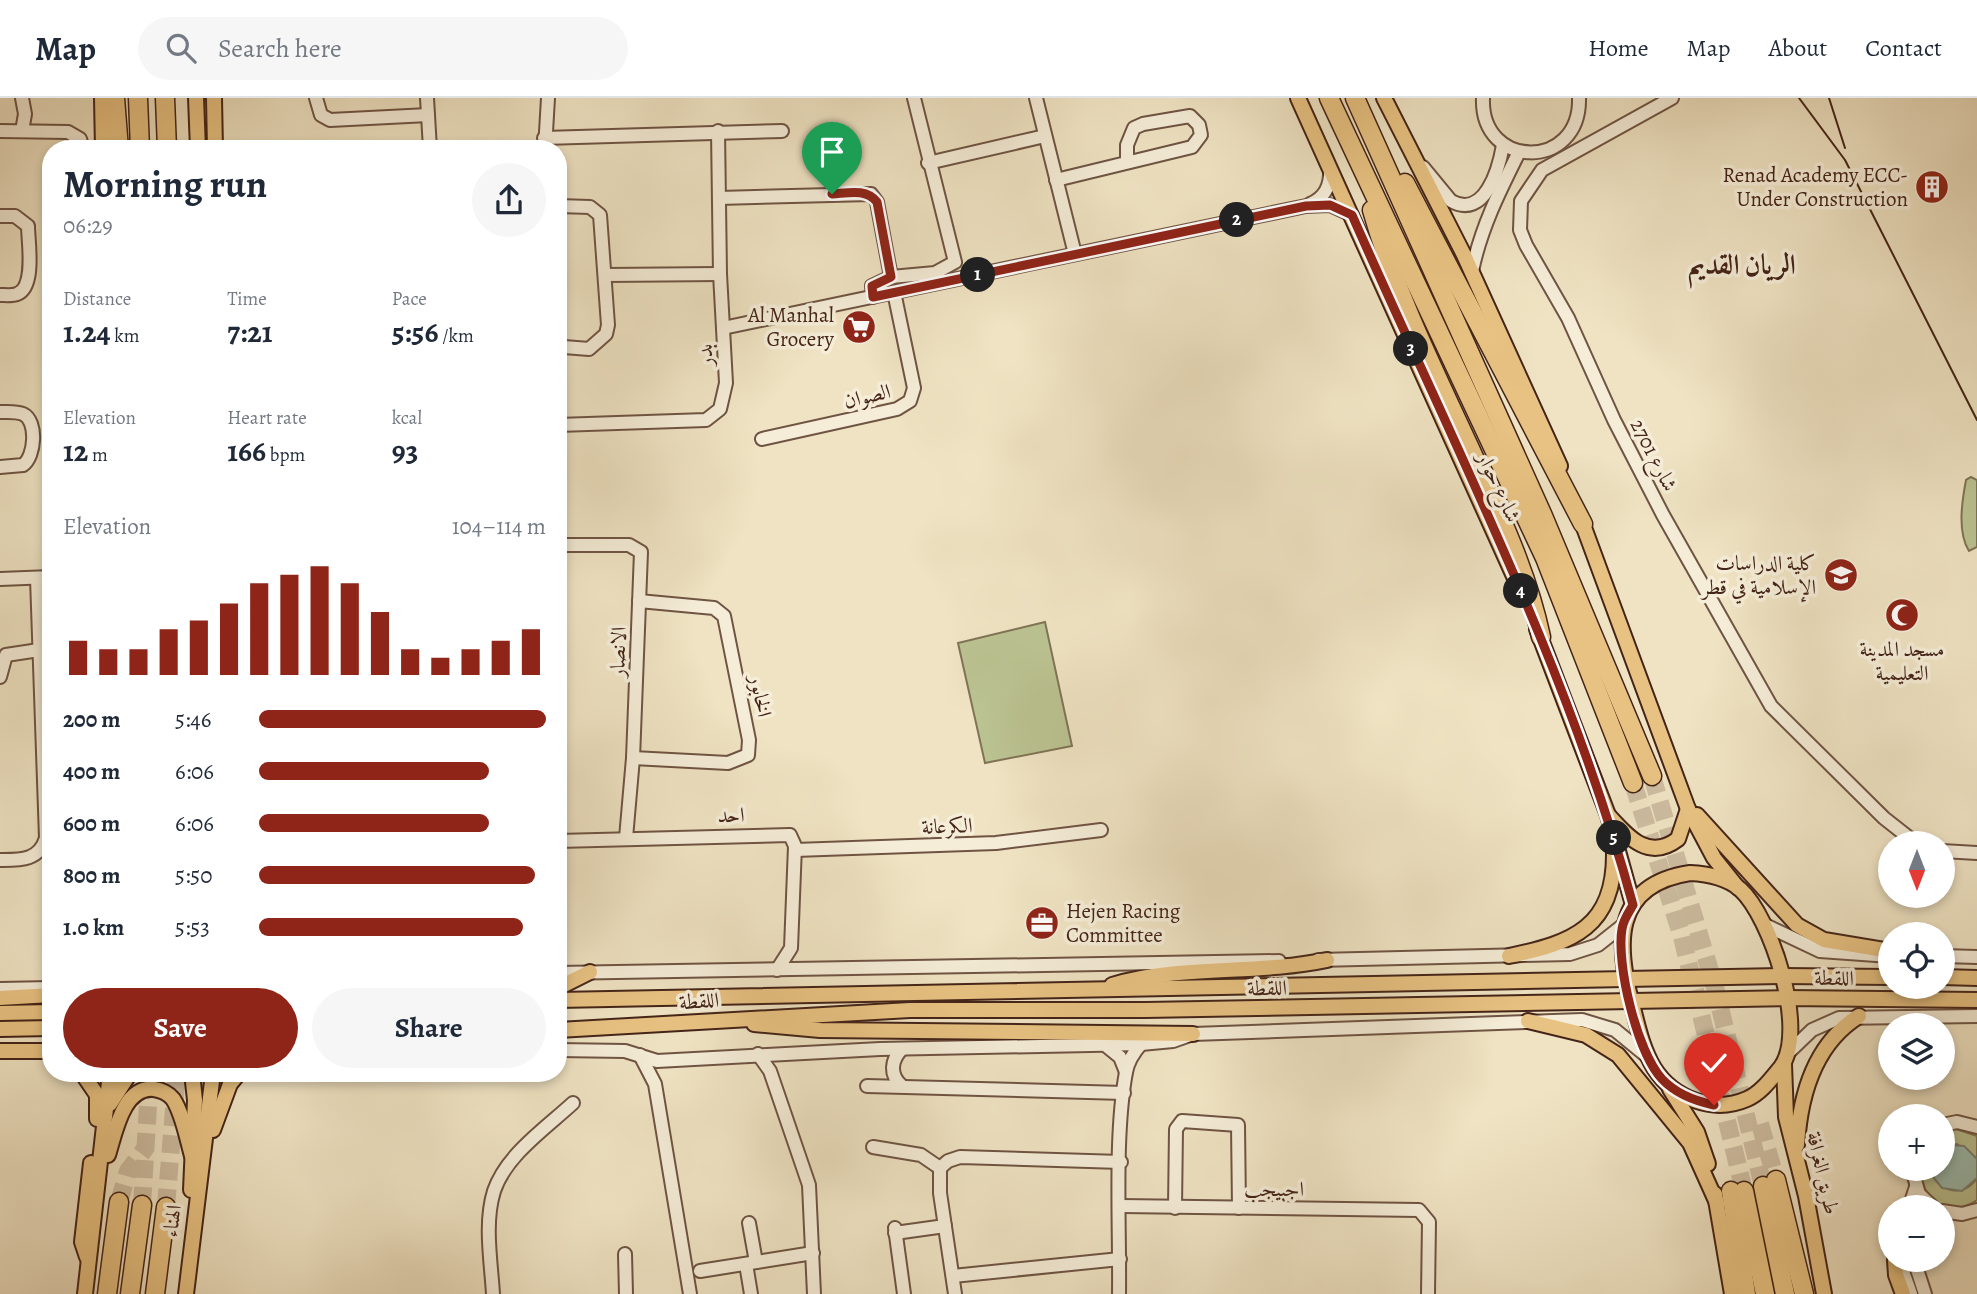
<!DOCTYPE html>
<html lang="en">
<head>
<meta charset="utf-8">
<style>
  body { margin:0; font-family:Alegreya,Amiri,serif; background:#f6f6f7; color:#1f2937; height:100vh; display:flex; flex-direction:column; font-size:26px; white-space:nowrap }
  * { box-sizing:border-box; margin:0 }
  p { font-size:23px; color:#747a83 }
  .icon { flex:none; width:38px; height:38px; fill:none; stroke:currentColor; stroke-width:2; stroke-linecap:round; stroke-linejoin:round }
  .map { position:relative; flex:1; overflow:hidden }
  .side { position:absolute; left:42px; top:42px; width:525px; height:942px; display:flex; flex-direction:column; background:#fff; border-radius:28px; box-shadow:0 4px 10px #0003 }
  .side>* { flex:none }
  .needle { width:46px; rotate:180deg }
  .tools { position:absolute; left:1878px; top:733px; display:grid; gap:14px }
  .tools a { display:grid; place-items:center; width:77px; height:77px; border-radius:50%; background:#fff; box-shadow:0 4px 10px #0003; font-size:35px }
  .pin { position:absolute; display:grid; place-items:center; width:60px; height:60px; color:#fff; margin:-72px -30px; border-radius:50% 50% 50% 0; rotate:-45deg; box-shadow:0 0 7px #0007 }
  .pin .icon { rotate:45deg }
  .km { position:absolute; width:35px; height:35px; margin:-18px; border-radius:50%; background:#222; color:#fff; font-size:19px; line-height:35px; text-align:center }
  .round { display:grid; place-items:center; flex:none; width:74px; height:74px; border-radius:37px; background:#f6f6f7 }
  .summary { display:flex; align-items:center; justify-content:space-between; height:119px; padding:0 21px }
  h1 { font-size:38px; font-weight:700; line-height:52px }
  .stats { display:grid; grid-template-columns:repeat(3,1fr); gap:10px; height:119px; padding:7px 21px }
  .stats div { display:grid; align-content:center }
  .stats b { font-size:30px; font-weight:700 }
  .stats small { font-size:19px; font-weight:400 }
  .stats p { font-size:19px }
  .chart { height:196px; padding:14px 21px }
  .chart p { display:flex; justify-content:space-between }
  .chart svg { width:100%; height:126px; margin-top:7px; stroke:#8f2418; stroke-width:6 }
  .action { display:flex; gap:14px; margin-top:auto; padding:14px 21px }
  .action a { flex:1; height:80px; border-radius:42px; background:#8f2418; color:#fff; font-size:28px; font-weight:700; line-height:80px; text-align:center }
  .action a+a { background:#f6f6f7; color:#1f2937 }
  ul { padding:0 21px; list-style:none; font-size:23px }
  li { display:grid; grid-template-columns:112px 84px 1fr; align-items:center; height:52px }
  li i { height:18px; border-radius:9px; background:#8f2418 }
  header { display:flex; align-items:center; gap:42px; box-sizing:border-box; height:98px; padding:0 35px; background:#fff; border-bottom:2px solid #e0e1e3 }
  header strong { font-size:33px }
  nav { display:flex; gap:38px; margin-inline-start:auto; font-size:24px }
  .search { width:490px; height:63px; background:#f6f6f7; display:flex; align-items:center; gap:18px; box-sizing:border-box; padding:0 24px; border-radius:38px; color:#747a83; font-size:26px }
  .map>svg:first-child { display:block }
  .green { fill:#bbc392; stroke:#807455; stroke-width:2 }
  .water { fill:#9abeb1; stroke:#788074; stroke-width:2 }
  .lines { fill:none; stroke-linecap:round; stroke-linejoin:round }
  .highway-tunnel { stroke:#cdbda1; stroke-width:18; stroke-dasharray:18 9; stroke-linecap:butt }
  .minor-casing { stroke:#6f5443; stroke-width:16 }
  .major-casing { stroke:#442418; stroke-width:18 }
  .highway-casing { stroke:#442418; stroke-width:21 }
  .minor { stroke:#f5edd8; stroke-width:12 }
  .major { stroke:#e8c282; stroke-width:14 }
  .highway { stroke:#e8c282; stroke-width:18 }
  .tram { stroke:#442418; stroke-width:2 }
  .route-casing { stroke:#fff; stroke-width:14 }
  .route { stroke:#8f2418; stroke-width:9 }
  .labels { text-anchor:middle; stroke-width:7; stroke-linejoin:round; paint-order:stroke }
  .poi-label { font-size:21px; fill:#442418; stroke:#f5edd8; text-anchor:end }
  .street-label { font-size:21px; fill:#442418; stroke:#f5edd8 }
  .district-label { font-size:28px; font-weight:bold; fill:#442418; stroke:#f5edd8 }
</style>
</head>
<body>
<header>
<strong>Map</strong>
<div class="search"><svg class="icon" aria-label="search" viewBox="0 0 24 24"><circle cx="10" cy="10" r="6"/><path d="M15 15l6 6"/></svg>Search here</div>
<nav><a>Home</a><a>Map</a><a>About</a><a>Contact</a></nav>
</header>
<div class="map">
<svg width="1977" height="1196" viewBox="0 0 1977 1196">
  <rect width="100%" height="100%" fill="#efe3c3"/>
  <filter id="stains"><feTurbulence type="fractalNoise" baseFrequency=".00286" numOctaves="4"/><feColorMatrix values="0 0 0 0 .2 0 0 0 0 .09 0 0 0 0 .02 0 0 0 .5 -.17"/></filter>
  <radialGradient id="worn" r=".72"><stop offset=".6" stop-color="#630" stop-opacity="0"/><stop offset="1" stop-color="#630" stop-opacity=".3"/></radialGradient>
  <g class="green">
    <path d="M1971 379 1977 382V449L1969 453C1957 434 1962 403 1966 382Z"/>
    <polygon points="1045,524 1072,648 985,665 958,545"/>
    <polygon points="1956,1031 1977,1038 1977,1061 1957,1046 1943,1050 1942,1033"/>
    <path d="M1915 1071H1931C1936 1094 1964 1101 1977 1080V1102C1945 1123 1926 1099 1915 1071Z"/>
  </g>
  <polygon class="water" points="1951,1047 1964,1048 1977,1061 1977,1080 1962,1093 1942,1090 1933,1079 1931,1071 1942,1071 1943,1050"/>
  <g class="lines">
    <g class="highway-tunnel">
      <polyline points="1652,678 1716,893 1763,1088"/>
      <polyline points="1633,685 1682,839 1744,1093"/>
      <polyline points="1760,1026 1776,1082"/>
      <polyline points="119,1104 128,1073 147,1048"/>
      <polyline points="142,1107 150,975"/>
      <polyline points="166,1109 177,975"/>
    </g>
    <g class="minor-casing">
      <g id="minor">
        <polyline points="316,0 321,17 330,22 428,17"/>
        <polyline points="427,0 430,51"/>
        <polyline points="1036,0 1075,156"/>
        <path d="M1483 0C1480 72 1581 73 1579 0"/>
        <polyline points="1672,0 1542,72 1521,103 1520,132 1526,147 1568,220 1614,322 1663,417 1771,608 1884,720 1917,746"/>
        <polyline points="0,33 68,34 80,41 83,51"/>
        <polyline points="22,33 25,16 22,0"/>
        <polyline points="544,40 782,33"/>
        <polyline points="545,51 548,0"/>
        <polyline points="928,65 1045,38"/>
        <path d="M1423 69 1451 103C1485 122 1499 70 1503 47"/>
        <polyline points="1056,82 1192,49 1201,37 1199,27 1190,18 1143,26 1134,30 1127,47 1127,64"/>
        <polyline points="719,100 871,96 877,104 891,179"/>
        <path d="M1310 106C1325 100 1331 87 1330 71"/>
        <polyline points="558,108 590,109 600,117 608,227 606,236 589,251 564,249 558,244"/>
        <path d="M0 118H15L28 128C28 143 36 189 17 196 12 198 5 197 0 197"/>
        <path d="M1472 173C1481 130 1499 94 1519 54"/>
        <polyline points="606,177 720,176"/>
        <polyline points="873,199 872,188 891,179 935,175 955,164 914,0"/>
        <polyline points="723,230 1306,108 1330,107 1352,117"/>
        <path d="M0 314C7 314 16 313 23 316 38 323 35 359 23 367L0 369"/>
        <polyline points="558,327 706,322 720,311 726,285 720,176 718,33"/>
        <polyline points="762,341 897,311 910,303 914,290 894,194"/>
        <polyline points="558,447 629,447 641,454 633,660 626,740"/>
        <polyline points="0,481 51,479"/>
        <polyline points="0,579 6,557 39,552"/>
        <polyline points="633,660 728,665 748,657 749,642 724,518 714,510 639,503"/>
        <polyline points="558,743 790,737 795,748 791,850 777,872"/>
        <polyline points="795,752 996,745 1101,732"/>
        <polyline points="1942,753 1977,755"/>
        <path d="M0 762C20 762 39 763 46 740L37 480"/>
        <polyline points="1765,827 1820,853 1890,858"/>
        <polyline points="1942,858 1977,859"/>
        <polyline points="1318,862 1570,856 1598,847 1622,828"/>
        <polyline points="558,875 1279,863"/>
        <polyline points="0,891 51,890"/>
        <polyline points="1104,946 1120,959 1126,974"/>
        <polyline points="558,952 625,953 657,963 880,951 1141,946 1173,943 1193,936 1582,922 1615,932 1648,959"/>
        <polyline points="1788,955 1812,932 1839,920 1977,918"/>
        <polyline points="758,956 770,973 809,1087 814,1196"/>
        <polyline points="640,957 655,986 690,1196"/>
        <polyline points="867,988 1124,995"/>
        <path d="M902 988C889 977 891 962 902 951"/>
        <polyline points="1942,1027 1957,1024 1977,1029"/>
        <polyline points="873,1049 921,1057 940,1070"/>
        <polyline points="1912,1071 1919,1096 1934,1110"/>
        <polyline points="1121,1108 1419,1112 1429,1124 1428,1196"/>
        <polyline points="1175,1110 1176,1031 1182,1023 1238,1027 1239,1110"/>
        <polyline points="1909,1110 1916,1089"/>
        <polyline points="1942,1113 1962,1116 1977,1112"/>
        <polyline points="749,1125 756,1164"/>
        <polyline points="895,1130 904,1196"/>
        <polyline points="895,1135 945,1128"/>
        <polyline points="625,1156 626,1196"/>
        <polyline points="1899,1162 1911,1196"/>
        <polyline points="1914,1162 1925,1196"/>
        <polyline points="746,1166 751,1196"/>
        <polyline points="700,1173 813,1155"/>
        <polyline points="953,1178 1120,1161"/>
        <path d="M493 1196C491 1163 484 1125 494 1093 506 1057 546 1030 573 1005"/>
        <polyline points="955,1196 940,1095 940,1070 948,1063 960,1059 1121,1064"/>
        <path d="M1119 1196C1120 1128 1114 1040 1126 974 1128 963 1134 954 1141 946"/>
      </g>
    </g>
    <g class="major-casing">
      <g id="major">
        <polyline points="102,0 103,51"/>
        <polyline points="196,0 198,51"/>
        <polyline points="214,0 215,51"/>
        <polyline points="1298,0 1522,496"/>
        <polyline points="1384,0 1464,157 1560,368"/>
        <polyline points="1579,416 1688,711 1714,760 1738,790"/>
        <polyline points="1537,531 1608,717 1633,807"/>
        <polyline points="1697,717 1797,827 1824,842 1890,853"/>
        <path d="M1609 718C1629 740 1649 763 1678 741L1688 711"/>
        <path d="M1690 775C1708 776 1726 779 1740 791 1771 819 1808 932 1781 969 1771 981 1761 995 1747 1001 1713 1016 1673 1000 1654 970 1643 952 1638 930 1633 910 1616 849 1611 787 1690 775Z"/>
        <path d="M1509 858C1573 845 1615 829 1614 754"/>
        <polyline points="1942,879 1977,880"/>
        <path d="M1112 887C1181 866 1256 877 1327 862"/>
        <polyline points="558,890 590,874"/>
        <polyline points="0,900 51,897"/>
        <polyline points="558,902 1782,878 1890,879"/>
        <polyline points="0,915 51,914"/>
        <polyline points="1528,923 1586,937 1618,957 1690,1045 1717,1105"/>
        <polyline points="754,926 820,932 1193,936"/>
        <polyline points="0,931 51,930"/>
        <polyline points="558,932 910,912 1145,912 1787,900 1977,902"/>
        <polyline points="0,953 51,953"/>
        <polyline points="1784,966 1786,1019 1806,1098 1824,1196"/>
        <polyline points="82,975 97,997 97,1021"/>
        <polyline points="1670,991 1697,1034 1708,1066"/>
        <polyline points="110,1006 130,975"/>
        <polyline points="213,1032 230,986 239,975"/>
        <path d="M1797 1047C1800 997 1814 946 1859 918"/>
        <path d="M108 1057C115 1035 123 988 154 991 161 992 168 995 173 1001 183 1016 187 1041 192 1058"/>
        <polyline points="191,1092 195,1002 192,975"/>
        <polyline points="1715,1096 1732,1196"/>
        <polyline points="87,1159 82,1144 91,1065"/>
        <polyline points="1895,1162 1896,1177 1903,1196"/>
        <polyline points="85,1196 110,975"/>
        <polyline points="186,1196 213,975"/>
      </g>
    </g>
    <g class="highway-casing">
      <g id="highway">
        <polyline points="115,0 119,51"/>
        <polyline points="138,0 140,51"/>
        <polyline points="165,0 167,51"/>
        <polyline points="1329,0 1545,460 1633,685"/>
        <polyline points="1355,0 1543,418 1652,678"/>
        <polyline points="1405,85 1583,426"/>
        <path d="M1372 112C1398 204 1444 292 1483 379 1506 431 1529 482 1541 539"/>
        <polyline points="1776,1082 1804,1196"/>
        <polyline points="1763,1088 1785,1196"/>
        <polyline points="1731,1093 1746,1196"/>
        <polyline points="1744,1093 1765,1196"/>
        <polyline points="107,1196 119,1104"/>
        <polyline points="130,1196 142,1107"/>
        <polyline points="155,1196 166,1109"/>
      </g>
    </g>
    <use href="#minor" class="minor"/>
    <use href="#major" class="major"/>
    <use href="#highway" class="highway"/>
    <g class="tram">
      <polyline points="1799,0 1845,62 1977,322"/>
      <polyline points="1829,0 1845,50"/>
    </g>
  </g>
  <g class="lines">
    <g class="route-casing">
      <path id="route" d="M832 96C848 95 866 90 877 104L891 179 872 188 873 199 1306 108 1330 107 1352 117C1452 344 1568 567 1633 807 1629 814 1623 822 1622 831 1616 866 1637 954 1662 981 1676 996 1695 1003 1714 1007"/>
    </g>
    <use href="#route" class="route"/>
  </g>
  <defs>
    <g id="building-disc" transform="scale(1.75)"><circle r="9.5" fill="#8f2418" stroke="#f5edd8"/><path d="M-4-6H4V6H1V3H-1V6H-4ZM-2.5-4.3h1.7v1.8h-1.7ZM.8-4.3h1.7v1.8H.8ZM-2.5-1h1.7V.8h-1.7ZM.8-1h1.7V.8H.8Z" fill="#fff"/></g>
    <g id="supermarket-disc" transform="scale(1.75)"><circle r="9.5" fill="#8f2418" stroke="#f5edd8"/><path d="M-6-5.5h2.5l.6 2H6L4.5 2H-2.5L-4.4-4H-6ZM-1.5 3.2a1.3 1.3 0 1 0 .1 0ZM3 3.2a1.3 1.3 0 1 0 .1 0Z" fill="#fff"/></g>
    <g id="university-disc" transform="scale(1.75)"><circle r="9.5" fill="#8f2418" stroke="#f5edd8"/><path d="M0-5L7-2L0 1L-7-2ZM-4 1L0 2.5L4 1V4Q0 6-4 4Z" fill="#fff"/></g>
    <g id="mosque-disc" transform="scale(1.75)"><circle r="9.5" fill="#8f2418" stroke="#f5edd8"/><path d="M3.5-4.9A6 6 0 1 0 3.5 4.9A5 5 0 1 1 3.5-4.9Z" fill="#fff"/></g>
    <g id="office-disc" transform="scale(1.75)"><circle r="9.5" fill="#8f2418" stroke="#f5edd8"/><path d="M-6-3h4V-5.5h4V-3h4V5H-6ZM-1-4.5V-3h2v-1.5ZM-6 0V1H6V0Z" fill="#fff"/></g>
  </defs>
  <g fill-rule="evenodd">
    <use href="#building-disc" x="1932" y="89"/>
    <use href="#supermarket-disc" x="859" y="229"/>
    <use href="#university-disc" x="1841" y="477"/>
    <use href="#mosque-disc" x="1902" y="517"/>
    <use href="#office-disc" x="1042" y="825"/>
  </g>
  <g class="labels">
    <g class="poi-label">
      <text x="1908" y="84">Renad Academy ECC-<tspan x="1908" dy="24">Under Construction</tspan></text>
      <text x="834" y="224">Al Manhal<tspan x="834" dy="24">Grocery</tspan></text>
      <text x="1816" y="472">كلية الدراسات<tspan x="1816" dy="24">الإسلامية في قطر</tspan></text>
      <text x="1902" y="558" text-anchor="middle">مسجد المدينة<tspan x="1902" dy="24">التعليمية</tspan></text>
      <text x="1066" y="820" text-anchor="start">Hejen Racing<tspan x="1066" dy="24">Committee</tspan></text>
    </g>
    <g class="street-label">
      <text transform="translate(705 257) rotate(-93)" y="7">بدر</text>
      <text transform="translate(867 298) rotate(-13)" y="7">الصوان</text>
      <text transform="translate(1654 357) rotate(63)" y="7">شارع 2701</text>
      <text transform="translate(1499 389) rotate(65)" y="7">شارع حوار</text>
      <text transform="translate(618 554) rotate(-88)" y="7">الانصار</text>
      <text transform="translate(761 598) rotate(79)" y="7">الخابور</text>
      <text transform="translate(731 717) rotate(-2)" y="7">احد</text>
      <text transform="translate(947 728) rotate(-2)" y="7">الكرعانة</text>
      <text transform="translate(1834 880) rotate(1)" y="7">اللقطة</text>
      <text transform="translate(1267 890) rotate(-1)" y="7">اللقطة</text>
      <text transform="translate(699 903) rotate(-4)" y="7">اللقطة</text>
      <text transform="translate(1823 1075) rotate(77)" y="7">طريق الغرافة</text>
      <text x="1274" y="1098">اجبيجب</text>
      <text transform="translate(172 1123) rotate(-82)" y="7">الهناء</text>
    </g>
    <g class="district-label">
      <text x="1742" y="176">الريان القديم</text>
    </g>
  </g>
  <rect width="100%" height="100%" filter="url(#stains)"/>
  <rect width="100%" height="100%" fill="url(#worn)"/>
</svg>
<div class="tools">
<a><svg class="needle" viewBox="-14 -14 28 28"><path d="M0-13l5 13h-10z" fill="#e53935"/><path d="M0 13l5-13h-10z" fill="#747a83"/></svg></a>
<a><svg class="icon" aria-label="locate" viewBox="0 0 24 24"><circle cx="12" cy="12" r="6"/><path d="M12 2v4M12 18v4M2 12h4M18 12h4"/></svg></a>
<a><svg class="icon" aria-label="layers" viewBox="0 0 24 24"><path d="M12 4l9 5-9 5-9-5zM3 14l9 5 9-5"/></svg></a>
<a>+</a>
<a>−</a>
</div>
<div class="pin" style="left:832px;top:96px;background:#1e9e55"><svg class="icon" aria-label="arrive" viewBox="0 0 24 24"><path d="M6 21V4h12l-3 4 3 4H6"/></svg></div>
<div class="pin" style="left:1714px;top:1007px;background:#d93025"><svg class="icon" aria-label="check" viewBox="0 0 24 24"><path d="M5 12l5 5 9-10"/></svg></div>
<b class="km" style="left:978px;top:177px">1</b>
<b class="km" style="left:1237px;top:122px">2</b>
<b class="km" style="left:1411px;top:251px">3</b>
<b class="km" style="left:1521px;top:493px">4</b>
<b class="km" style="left:1614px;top:740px">5</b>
<section class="side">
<div class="summary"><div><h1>Morning run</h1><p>06:29</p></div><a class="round"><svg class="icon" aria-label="share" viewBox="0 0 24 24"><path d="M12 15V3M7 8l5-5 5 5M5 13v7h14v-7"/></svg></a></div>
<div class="stats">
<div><p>Distance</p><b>1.24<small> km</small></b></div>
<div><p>Time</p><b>7:21</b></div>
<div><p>Pace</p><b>5:56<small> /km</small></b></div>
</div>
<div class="stats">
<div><p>Elevation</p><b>12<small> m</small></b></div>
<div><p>Heart rate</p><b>166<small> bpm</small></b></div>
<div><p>kcal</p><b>93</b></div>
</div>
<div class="chart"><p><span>Elevation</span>104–114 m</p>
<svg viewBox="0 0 160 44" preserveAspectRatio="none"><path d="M5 44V32M15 44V35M25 44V35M35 44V28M45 44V25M55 44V19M65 44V12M75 44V9M85 44V6M95 44V12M105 44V22M115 44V35M125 44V38M135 44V35M145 44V32M155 44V28"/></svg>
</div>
<ul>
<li><b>200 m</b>5:46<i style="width:100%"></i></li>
<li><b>400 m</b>6:06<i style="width:80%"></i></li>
<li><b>600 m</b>6:06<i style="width:80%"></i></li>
<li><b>800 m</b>5:50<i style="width:96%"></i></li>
<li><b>1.0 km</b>5:53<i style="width:92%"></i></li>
</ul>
<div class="action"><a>Save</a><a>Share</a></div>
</section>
</div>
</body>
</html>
